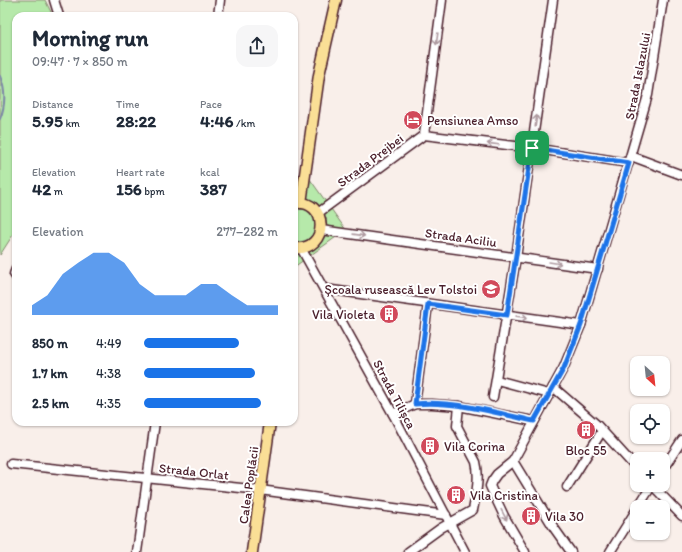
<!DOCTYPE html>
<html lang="en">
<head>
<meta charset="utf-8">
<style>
  body { margin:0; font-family:Itim,sans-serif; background:#f6f6f7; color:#1f2937; height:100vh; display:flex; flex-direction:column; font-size:15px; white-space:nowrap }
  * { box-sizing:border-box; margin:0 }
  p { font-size:13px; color:#747a83 }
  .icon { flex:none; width:22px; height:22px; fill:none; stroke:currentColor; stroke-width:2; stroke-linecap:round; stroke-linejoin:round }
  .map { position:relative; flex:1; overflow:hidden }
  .drawer { position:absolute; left:12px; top:12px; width:286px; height:414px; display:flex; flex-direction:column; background:#fff; border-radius:12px; box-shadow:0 1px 3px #0004 }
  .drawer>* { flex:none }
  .needle { width:26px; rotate:153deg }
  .controls { position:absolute; left:630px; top:356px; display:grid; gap:8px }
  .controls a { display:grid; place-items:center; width:40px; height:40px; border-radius:8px; background:#fff; box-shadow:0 1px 3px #0004; font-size:20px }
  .pin { position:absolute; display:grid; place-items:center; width:34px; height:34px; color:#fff; margin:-17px; border-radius:8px; box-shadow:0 2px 6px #0006 }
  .round { display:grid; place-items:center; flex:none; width:42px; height:42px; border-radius:12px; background:#f6f6f7 }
  .headline { display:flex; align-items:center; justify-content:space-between; height:68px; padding:0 20px }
  h1 { font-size:22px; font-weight:700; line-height:30px }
  .stats { display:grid; grid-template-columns:repeat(3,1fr); gap:6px; height:68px; padding:4px 20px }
  .stats div { display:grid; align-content:center }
  .stats b { font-size:17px; font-weight:700 }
  .stats small { font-size:11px; font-weight:400 }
  .stats p { font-size:11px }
  .chart { height:112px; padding:8px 20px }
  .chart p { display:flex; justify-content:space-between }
  .chart svg { width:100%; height:72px; margin-top:4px; fill:#1a73e8; opacity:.7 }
  ul { padding:0 20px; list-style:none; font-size:13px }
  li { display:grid; grid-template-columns:64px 48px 1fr; align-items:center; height:30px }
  li i { height:10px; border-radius:5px; background:#1a73e8 }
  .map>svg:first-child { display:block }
  .green { fill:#b6e9aa; stroke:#80846a }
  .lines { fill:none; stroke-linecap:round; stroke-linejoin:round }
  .stream { stroke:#7c86a6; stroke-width:2 }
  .minor-casing { stroke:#4a1f2b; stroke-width:11 }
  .major-casing { stroke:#4a1f2b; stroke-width:13 }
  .minor { stroke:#fff; stroke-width:8 }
  .major { stroke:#fadf96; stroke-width:10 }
  .oneway { stroke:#ae9aa0 }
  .route-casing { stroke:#fff; stroke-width:8 }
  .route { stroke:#1a73e8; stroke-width:5 }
  .labels { text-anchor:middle; stroke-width:4; stroke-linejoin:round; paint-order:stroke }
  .street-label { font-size:13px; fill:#4a1f2b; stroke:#fff }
  .poi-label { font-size:13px; fill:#4a1f2b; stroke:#fff; text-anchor:start }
</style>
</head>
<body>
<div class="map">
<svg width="682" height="552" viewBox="0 0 682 552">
  <rect width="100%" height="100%" fill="#f9efea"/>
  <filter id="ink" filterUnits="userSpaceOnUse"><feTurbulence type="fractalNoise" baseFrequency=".025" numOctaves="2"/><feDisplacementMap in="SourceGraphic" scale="8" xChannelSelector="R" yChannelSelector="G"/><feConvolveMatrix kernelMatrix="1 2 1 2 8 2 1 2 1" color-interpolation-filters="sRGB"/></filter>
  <g filter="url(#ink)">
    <g class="green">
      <polygon points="0,0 45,0 53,16 16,16 16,230 0,255"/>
      <polygon points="307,175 346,230 294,267 294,185"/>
    </g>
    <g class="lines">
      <path class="stream" d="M0 76C6 91 6 104 0 119"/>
      <g class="minor-casing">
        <g id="minor">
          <polyline points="54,0 59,16"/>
          <polyline points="218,16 220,0"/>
          <polyline points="424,135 532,148 629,163"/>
          <polyline points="631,156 682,175"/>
          <polyline points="318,213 424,135 442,0"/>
          <polyline points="321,230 598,269"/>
          <polyline points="301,248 393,414 465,552"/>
          <polyline points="16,269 14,274 16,277"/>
          <polyline points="325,289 581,325"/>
          <polyline points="497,380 549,394"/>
          <polyline points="553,387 597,425 637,469"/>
          <polyline points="493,397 516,257 553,0"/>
          <polyline points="415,404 428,304"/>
          <polyline points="393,414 415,404 432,404 459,406 533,421"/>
          <polyline points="513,461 554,528 571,552"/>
          <polyline points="11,464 260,490 446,515"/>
          <polyline points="663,469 682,440"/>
          <polyline points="652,485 682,516"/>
          <polyline points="567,487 602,431"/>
          <polyline points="638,507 652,485"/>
          <polyline points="137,552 155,422"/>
          <path d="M408 552 441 528 473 510C476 495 480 477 476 462L457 426 459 406"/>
          <polyline points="525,552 504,516 490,486 492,481 497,474 513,461 564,367 581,325 648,95 663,0"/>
          <polyline points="610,552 637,509"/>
        </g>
      </g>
      <g class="major-casing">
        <g id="major">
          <path d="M294 203C329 198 330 252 294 248"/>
          <polyline points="301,203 319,75 336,0"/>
          <polyline points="252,552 270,422"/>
        </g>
      </g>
      <use href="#minor" class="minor"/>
      <use href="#major" class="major"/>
    </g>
    <defs><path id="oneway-shaft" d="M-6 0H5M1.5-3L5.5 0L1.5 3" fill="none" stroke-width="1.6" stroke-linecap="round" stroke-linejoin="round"/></defs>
    <g class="oneway">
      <use href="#oneway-shaft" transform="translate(437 39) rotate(98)"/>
      <use href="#oneway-shaft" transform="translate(536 121) rotate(-82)"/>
      <use href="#oneway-shaft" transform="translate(493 144) rotate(-173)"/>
      <use href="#oneway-shaft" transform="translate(359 235) rotate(8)"/>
      <use href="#oneway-shaft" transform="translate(555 263) rotate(9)"/>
      <use href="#oneway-shaft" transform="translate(522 317) rotate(8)"/>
      <use href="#oneway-shaft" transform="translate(504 515) rotate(62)"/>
    </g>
  </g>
  <g class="lines" filter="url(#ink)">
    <g class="route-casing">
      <path id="route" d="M532 148 629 163 581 325 564 368 534 421C495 413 454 400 415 404L428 304 507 315Z"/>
    </g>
    <use href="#route" class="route"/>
  </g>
  <defs>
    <g id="hotel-disc" transform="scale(1)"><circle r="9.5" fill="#d1495b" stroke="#fff"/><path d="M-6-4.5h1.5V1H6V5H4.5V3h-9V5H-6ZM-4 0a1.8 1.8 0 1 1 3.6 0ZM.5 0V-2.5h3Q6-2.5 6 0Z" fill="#fff"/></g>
    <g id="school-disc" transform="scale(1)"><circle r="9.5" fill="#d1495b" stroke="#fff"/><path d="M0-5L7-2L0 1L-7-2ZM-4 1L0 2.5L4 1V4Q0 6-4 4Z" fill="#fff"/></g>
    <g id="building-disc" transform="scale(1)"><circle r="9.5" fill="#d1495b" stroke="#fff"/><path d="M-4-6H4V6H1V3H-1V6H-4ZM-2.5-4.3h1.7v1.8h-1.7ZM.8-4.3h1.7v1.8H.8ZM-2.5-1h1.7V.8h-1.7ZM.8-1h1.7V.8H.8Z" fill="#fff"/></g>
  </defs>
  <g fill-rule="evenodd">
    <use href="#hotel-disc" x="413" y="120"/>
    <use href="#school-disc" x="491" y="289"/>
    <use href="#building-disc" x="389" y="314"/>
    <use href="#building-disc" x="586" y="430"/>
    <use href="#building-disc" x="430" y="446"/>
    <use href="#building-disc" x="456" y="495"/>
    <use href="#building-disc" x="531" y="516"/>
  </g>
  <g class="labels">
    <g class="street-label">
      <text transform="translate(637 76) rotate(-79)" y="5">Strada Islazului</text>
      <text transform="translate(370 160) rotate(-37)" y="5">Strada Prejbei</text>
      <text transform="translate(461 237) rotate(8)" y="5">Strada Aciliu</text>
      <text transform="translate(395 394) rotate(62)" y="5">Strada Tilișca</text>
      <text transform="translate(194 471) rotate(6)" y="5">Strada Orlat</text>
      <text transform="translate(248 485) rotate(-82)" y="5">Calea Poplăcii</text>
    </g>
    <g class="poi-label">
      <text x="427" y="125">Pensiunea Amso</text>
      <text x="477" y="294" text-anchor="end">Școala rusească Lev Tolstoi</text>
      <text x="375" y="319" text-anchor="end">Vila Violeta</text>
      <text x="444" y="451">Vila Corina</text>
      <text x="586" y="455" text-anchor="middle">Bloc 55</text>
      <text x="470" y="500">Vila Cristina</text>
      <text x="545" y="521">Vila 30</text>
    </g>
  </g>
</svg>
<div class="controls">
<a><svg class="needle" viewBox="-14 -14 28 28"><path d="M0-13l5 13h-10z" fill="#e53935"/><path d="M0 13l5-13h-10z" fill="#747a83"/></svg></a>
<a><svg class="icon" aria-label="locate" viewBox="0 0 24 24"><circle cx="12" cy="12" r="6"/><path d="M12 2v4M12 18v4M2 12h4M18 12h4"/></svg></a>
<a>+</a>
<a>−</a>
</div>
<div class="pin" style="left:532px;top:148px;background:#1e9e55"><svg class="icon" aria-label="arrive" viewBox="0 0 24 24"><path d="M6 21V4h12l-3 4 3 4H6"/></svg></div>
<section class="drawer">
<div class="headline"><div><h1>Morning run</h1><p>09:47 · 7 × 850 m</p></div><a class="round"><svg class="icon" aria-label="share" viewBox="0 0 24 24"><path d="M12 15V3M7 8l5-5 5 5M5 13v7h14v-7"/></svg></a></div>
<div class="stats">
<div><p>Distance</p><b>5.95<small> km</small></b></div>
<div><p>Time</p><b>28:22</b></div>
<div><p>Pace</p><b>4:46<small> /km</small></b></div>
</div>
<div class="stats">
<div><p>Elevation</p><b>42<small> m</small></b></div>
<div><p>Heart rate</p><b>156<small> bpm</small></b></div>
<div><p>kcal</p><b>387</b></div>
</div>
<div class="chart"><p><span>Elevation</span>277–282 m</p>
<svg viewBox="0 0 160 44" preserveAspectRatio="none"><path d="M0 44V38L10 32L20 19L30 12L40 6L50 6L60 12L70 25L80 32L90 32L100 32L110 25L120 25L130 32L140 38L150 38L160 38V44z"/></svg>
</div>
<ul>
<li><b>850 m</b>4:49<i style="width:71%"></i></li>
<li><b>1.7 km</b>4:38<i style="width:83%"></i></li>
<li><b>2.5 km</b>4:35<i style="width:87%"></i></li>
</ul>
</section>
</div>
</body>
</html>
